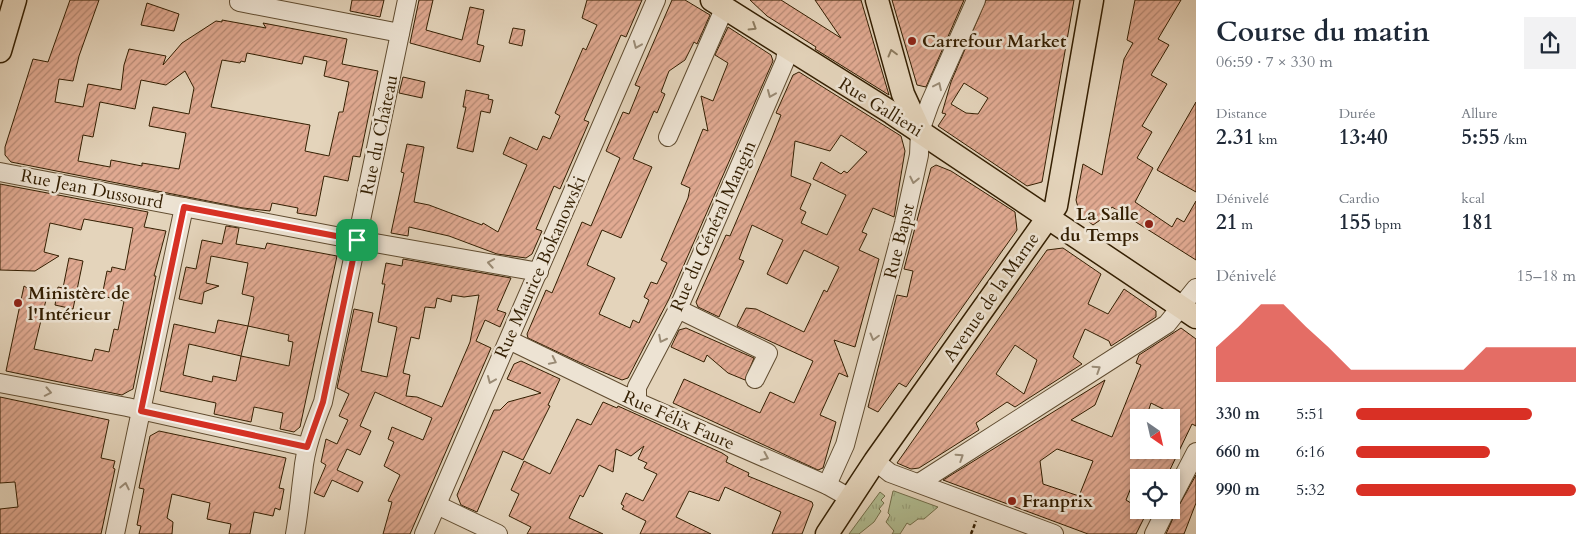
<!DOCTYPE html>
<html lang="fr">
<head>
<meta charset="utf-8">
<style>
  body { margin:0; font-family:Cardo,serif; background:#f2f2f3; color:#1f2937; height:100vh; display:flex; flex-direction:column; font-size:19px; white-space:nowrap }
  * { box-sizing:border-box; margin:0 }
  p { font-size:16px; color:#747a83 }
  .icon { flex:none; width:28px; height:28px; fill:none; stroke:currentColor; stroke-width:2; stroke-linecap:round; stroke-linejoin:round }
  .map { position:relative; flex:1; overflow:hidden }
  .sheet { display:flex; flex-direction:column; background:#fff; width:400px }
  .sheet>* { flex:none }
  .needle { width:32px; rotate:146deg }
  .fabs { position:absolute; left:1130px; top:409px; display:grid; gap:10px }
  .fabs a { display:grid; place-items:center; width:50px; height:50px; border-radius:0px; background:#fff; box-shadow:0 2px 8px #0003; font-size:25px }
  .pin { position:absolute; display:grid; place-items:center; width:42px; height:42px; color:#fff; margin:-21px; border-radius:10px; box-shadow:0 2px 8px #0006 }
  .round { display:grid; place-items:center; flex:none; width:52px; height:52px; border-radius:0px; background:#f2f2f3 }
  .summary { display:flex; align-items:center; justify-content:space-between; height:85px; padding:0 20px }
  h1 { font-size:28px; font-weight:700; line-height:38px }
  .stats { display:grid; grid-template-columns:repeat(3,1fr); gap:8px; height:85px; padding:5px 20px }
  .stats div { display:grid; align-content:center }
  .stats b { font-size:21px; font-weight:700 }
  .stats small { font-size:14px; font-weight:400 }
  .stats p { font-size:14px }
  .chart { height:140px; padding:10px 20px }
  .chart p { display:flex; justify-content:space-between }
  .chart svg { width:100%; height:90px; margin-top:5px; fill:#d93025; opacity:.7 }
  ul { padding:0 20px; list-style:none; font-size:16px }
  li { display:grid; grid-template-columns:80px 60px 1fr; align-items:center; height:38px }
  li i { height:12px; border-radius:6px; background:#d93025 }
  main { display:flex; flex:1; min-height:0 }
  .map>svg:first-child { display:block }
  .grass { fill:url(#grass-tufts); stroke:#726e4a }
  .building { fill:url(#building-hatch); stroke:#341f02; fill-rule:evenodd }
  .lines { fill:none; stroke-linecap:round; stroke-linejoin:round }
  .minor-casing { stroke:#604c30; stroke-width:20 }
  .major-casing { stroke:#341f02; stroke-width:25 }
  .path { stroke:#341f02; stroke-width:2.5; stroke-dasharray:4 2.5; stroke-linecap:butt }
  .minor { stroke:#ede3d3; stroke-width:18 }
  .major { stroke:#e4d4bb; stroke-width:22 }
  .oneway { stroke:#8c7a5e }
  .oneway2 { stroke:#9a8b75 }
  .route-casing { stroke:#fff; stroke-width:10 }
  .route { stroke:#d93025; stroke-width:6 }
  .poi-dot { fill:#8f2418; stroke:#ede3d3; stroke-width:2 }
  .labels { text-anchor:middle; stroke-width:5; stroke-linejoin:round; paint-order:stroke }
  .poi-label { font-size:18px; font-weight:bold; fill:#341f02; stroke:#ede3d3; text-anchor:start }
  .street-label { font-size:18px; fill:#341f02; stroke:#ede3d3 }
</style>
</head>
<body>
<main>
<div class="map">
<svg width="1196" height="534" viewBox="0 0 1196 534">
  <defs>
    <pattern id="grass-tufts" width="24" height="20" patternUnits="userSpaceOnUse" patternTransform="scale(1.25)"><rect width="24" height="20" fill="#b1bd92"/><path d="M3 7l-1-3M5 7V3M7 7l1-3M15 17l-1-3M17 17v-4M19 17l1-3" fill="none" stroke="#99a27c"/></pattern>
    <pattern id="building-hatch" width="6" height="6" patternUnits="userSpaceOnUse" patternTransform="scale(1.25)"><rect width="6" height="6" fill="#e1aa92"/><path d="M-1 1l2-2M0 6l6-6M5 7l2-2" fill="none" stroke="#b78a75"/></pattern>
  </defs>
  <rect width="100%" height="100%" fill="#e4d4bb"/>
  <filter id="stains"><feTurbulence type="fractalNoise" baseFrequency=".004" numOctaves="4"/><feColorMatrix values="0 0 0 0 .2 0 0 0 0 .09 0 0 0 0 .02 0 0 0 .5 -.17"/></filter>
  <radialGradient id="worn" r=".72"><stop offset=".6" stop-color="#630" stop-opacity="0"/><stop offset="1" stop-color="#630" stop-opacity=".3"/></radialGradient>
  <g class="grass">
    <polygon points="893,491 894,491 938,507 924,519 918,519 910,525 907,523 900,534 892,534 894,531 886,522 890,515 888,513"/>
    <polygon points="880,492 885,496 881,500 884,503 879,509 881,511 874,522 859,534 849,534"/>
  </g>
  <g class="building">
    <path d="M70 0H99L79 56 73 81 59 79 55 102 83 107 88 84 121 90 124 65 129 49 166 56 163 65 182 43 216 21 222 22V20L266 28 263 23 347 39 342 64 378 71 360 157 353 156 348 181 324 176 316 216 297 213 298 208 272 203 270 211 243 208 11 162 5 155V147L33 59 48 62ZM247 53 302 64 304 56 327 61 324 76 349 82 343 112H339L329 156 305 151 310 125 211 107 222 60 240 63 241 61 245 62ZM185 71 194 88 189 114 153 107 149 126 186 133 179 169 142 163V166L111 160 110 167 78 161 83 135 93 137 100 102 135 109 141 80 166 85Z"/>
    <polygon points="352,0 384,0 380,17 350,11"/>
    <polygon points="419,0 433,0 426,30 462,40 470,7 484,10 477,44 484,46 480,62 410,43"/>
    <polygon points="587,0 642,0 626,37 621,35 584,120 589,122 560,189 554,186 536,229 542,231 532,254 526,258 497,254 449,236 409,227 408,236 391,233 404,173 401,172 407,144 424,147 414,202 429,205 482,225 483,223 498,232 527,165 503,154 510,137 537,150 543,136 550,139 560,116 555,113 583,48 586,50 597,25 582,18"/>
    <polygon points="672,0 685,0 710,15 697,44 694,42 685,60 669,71 661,92 665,94 657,113 654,111 633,159 652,167 621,238 602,230 587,265 615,278 599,314 630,328 633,320 639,323 649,300 644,297 651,282 657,284 667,263 661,260 688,198 690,188 681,184 703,129 708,131 701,96 713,101 728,63 715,55 728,27 771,55 773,61 669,299 628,378 622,380 581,363 528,338 527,334 546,290 552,293 582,222 591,226 620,158 606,151 623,112 629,114 640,87 635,85"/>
    <polygon points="750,0 781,0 841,38 815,0 861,0 889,95 815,49 816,47 767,16"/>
    <polygon points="892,0 964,0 926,87 917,85"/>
    <path d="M986 0H1074L1042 182 1027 186 938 126 946 114 942 113 951 82ZM964 83 988 98 978 114 966 113 951 104Z"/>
    <polygon points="1135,0 1181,0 1158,39 1169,45 1151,75 1167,84 1142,126 1152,132 1137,158 1153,168 1135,202 1172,227 1177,218 1184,222 1196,201 1196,260 1112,207 1106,216 1093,225 1080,215 1076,200 1083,164 1102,175 1124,59 1133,43 1127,40"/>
    <polygon points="147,3 179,14 174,31 141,25"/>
    <polygon points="513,28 525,30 522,46 509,43"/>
    <path d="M799 72 901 136 905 151 894 217 873 208 862 232 867 234 859 250 879 259 855 347 834 340 848 377 839 373 820 415 836 422 823 468 818 470 673 403 684 379 760 413 770 392 794 403 813 361 737 326 746 308 756 309 804 332 824 290 827 292 839 267 804 250 787 284 767 274 783 240 752 225 739 259 744 261 719 317 698 307 696 302 726 235 730 236 772 138 781 115 776 113 793 75ZM841 135 867 152 847 173 844 171 841 174 821 162 813 179 846 195 827 235 801 223 806 212 800 209 811 184 791 176 795 141 830 151Z"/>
    <polygon points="403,77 425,82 422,98 399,93"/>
    <polygon points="466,90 489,95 488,99 493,100 490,113 481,111 473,152 457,148 466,107 463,107"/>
    <polygon points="1196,102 1196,192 1157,170"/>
    <polygon points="936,165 951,171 1015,212 1017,230 906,387 899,383 878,412 868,407 897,295 907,297 913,271 904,269 931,168"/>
    <polygon points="0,184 148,212 144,227 166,231 154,276 156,276 133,389 129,391 122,395 6,371 24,286 46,300 34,349 92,361 95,349 109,352 114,329 118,330 124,301 102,296 107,271 111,272 112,267 125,270 133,228 84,219 81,230 50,223 44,252 59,256 35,271 0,270"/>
    <path d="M226 226 239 228 236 244 265 249 267 243 337 256 300 427 294 432 280 429 283 413 254 407 251 422 214 414 216 403 160 391 174 324 215 333 218 320 248 326 254 297 242 294 248 263 211 256 206 283 219 286 204 292 202 304 179 299 186 267 196 269 202 240 222 244ZM248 326 289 335 288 341 293 342 289 366 241 356ZM189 344 241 356 236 381 213 376 212 382 183 375Z"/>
    <path d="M1063 248 1101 274 1088 304 1108 314 1124 289 1156 311V317L1111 346 1109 341 1085 329 1073 357 1082 364 1015 407 1007 402 976 423 979 430 919 468 911 469 897 463 1047 250ZM1015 345 1037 360 1024 394 996 374Z"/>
    <polygon points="69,258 83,261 73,309 55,305 58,287 63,288"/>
    <path d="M403 259 511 278 497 310 506 313 500 327 485 320 476 341 491 348 410 534H383L392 502 388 501 400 475 384 466 394 442 388 439 392 427 423 440 432 418 375 392 360 426 371 431 360 455 347 449 337 470 363 482 358 492 332 480 324 497 314 493 326 465 321 462 326 439 337 444 348 420 339 416 349 394 337 388 354 309 373 313 361 371 387 377 397 327 378 322 385 284H382L386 263 402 266ZM452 295 464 297 479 295 470 342 442 407 417 397 406 396 410 375 403 373 411 337 419 339 425 307 435 308 437 298 451 302Z"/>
    <polygon points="686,328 754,358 745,380 728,373 707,355 704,362 671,347 679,330"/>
    <path d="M1181 328 1196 339V426L1192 424 1166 478H1135L1126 500 1139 508V510L1147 512 1136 534H1088L943 480 1105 380 1095 405 1071 420 1112 437 1141 365 1136 363 1139 355ZM1151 403 1171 413V450H1139V418H1146ZM1057 449 1093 461 1079 496 1043 484 1040 461Z"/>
    <polygon points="521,361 560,379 548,405 550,406 523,460 503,451 477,512 461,505 457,495 494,410 500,410 508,402 541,393 507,379 514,364"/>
    <polygon points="0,397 109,420 101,458 115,461 113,468 115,469 101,534 0,534 0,509 18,507 15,482 0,483"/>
    <polygon points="603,402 617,408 618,406 722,453 728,457 726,462 749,473 748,476 812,502 813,505 802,534 772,534 781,512 725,487 719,501 689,491 676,517 711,534 640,534 646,521 622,509 624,506 621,504 626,493 643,501 657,474 644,468 647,463 638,459 644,446 631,456 616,449 613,472 599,465 583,497 580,495 569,518 603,534 527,534 531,527 509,516 519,494 511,490 524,461 550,474 577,419 591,425"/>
    <polygon points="159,431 286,458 279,488 284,489 280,510 275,508 273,516 254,512 250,534 229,534 231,524 207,519 210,503 172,494 167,518 173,522 172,534 139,534 141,526 137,525 144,489 139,488 150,436"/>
    <polygon points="1196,475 1196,503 1184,534 1166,534 1177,509"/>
  </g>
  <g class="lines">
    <g class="minor-casing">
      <g id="minor">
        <polyline points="239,2 400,33"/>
        <polyline points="668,137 724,9"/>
        <polyline points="0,172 341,237 539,272"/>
        <polyline points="678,309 768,353 755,379"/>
        <polyline points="509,340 637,402 827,485 850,498"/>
        <polyline points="0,383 127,407 307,447"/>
        <polyline points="637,402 637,387 678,309 785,61 787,49"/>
        <polyline points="875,461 890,473 1054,534"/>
        <polyline points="919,483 1167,324 1196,288"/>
        <polyline points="827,485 845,445 904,223 919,155 920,131 930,103 976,0"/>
        <polyline points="1171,500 1196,452"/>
        <polyline points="437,505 498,534"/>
        <polyline points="115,534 184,207"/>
        <path d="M295 534C299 512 300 495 303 473 305 448 314 425 323 402L407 0"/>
        <polyline points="424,534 656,0"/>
        <polyline points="1154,534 1166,510"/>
      </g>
    </g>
    <g class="major-casing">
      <g id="major">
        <polyline points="712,0 892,113 1196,317"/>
        <polyline points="877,0 903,94 920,131"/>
        <polyline points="0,51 15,0"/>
        <polyline points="827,534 875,461 1056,206 1092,0"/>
      </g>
    </g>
    <polyline class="path" points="971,534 976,521"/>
    <use href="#minor" class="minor"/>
    <use href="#major" class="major"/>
  </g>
  <defs><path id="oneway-chevron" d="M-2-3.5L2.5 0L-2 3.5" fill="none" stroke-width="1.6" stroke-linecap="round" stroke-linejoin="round" transform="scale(1.25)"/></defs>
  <g class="oneway">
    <use href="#oneway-chevron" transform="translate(753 27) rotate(32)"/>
    <use href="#oneway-chevron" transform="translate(892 53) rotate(-105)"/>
  </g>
  <g class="oneway2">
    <use href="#oneway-chevron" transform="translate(637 45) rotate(113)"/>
    <use href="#oneway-chevron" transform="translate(938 86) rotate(-65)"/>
    <use href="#oneway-chevron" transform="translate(771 94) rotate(113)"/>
    <use href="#oneway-chevron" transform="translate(914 180) rotate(102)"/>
    <use href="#oneway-chevron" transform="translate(491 263) rotate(-170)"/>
    <use href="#oneway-chevron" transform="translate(874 337) rotate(105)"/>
    <use href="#oneway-chevron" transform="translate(662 339) rotate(117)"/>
    <use href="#oneway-chevron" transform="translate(553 361) rotate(26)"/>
    <use href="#oneway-chevron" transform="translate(1097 369) rotate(-33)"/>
    <use href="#oneway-chevron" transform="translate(491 380) rotate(113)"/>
    <use href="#oneway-chevron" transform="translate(48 392) rotate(11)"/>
    <use href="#oneway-chevron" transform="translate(765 457) rotate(24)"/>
    <use href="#oneway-chevron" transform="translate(960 457) rotate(-33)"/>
    <use href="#oneway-chevron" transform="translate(125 486) rotate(-78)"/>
  </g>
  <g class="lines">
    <g class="route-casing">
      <polygon id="route" points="184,207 357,240 323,402 307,447 141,411"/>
    </g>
    <use href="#route" class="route"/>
  </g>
  <g class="poi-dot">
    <circle cx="912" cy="41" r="5"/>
    <circle cx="1149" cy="224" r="5"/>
    <circle cx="18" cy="303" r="5"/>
    <circle cx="1012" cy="501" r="5"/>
  </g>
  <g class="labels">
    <g class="poi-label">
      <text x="922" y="47">Carrefour Market</text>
      <text x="1139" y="220" text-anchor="end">La Salle<tspan x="1139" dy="21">du Temps</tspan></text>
      <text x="28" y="299">Ministère de<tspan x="28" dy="21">l'Intérieur</tspan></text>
      <text x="1022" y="507">Franprix</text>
    </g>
    <g class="street-label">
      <text transform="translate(881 107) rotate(32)" y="6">Rue Gallieni</text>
      <text transform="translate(379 135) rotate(-78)" y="6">Rue du Château</text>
      <text transform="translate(92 189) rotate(11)" y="6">Rue Jean Dussourd</text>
      <text transform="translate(713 226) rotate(-66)" y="6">Rue du Général Mangin</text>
      <text transform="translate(899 241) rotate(-76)" y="6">Rue Bapst</text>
      <text transform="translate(540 267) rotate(-66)" y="6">Rue Maurice Bokanowski</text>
      <text transform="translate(991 297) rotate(-55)" y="6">Avenue de la Marne</text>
      <text transform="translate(679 420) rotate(24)" y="6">Rue Félix Faure</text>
    </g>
  </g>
  <rect width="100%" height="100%" filter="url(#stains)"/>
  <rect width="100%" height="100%" fill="url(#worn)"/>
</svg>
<div class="fabs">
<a><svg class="needle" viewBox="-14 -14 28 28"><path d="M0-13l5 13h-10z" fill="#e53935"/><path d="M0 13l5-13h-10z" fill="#747a83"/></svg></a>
<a><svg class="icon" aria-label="locate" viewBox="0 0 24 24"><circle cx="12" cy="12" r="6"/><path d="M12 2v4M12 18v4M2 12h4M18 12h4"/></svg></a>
</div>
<div class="pin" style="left:357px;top:240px;background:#1e9e55"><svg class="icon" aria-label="arrive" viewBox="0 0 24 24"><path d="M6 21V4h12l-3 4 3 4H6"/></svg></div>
</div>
<section class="sheet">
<div class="summary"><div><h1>Course du matin</h1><p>06:59 · 7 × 330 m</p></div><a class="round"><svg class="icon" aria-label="share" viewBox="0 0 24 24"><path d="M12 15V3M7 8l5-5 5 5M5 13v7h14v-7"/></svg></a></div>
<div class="stats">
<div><p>Distance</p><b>2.31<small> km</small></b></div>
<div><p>Durée</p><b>13:40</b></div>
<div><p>Allure</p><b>5:55<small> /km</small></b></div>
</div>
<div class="stats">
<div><p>Dénivelé</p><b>21<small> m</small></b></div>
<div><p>Cardio</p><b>155<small> bpm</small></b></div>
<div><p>kcal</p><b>181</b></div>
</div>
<div class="chart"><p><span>Dénivelé</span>15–18 m</p>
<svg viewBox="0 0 160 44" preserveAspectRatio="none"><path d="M0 44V27L10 17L20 6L30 6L40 17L50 27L60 38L70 38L80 38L90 38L100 38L110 38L120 27L130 27L140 27L150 27L160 27V44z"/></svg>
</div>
<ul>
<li><b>330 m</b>5:51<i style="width:80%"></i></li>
<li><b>660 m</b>6:16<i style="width:61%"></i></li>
<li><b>990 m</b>5:32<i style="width:100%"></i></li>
</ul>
</section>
</main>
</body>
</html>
